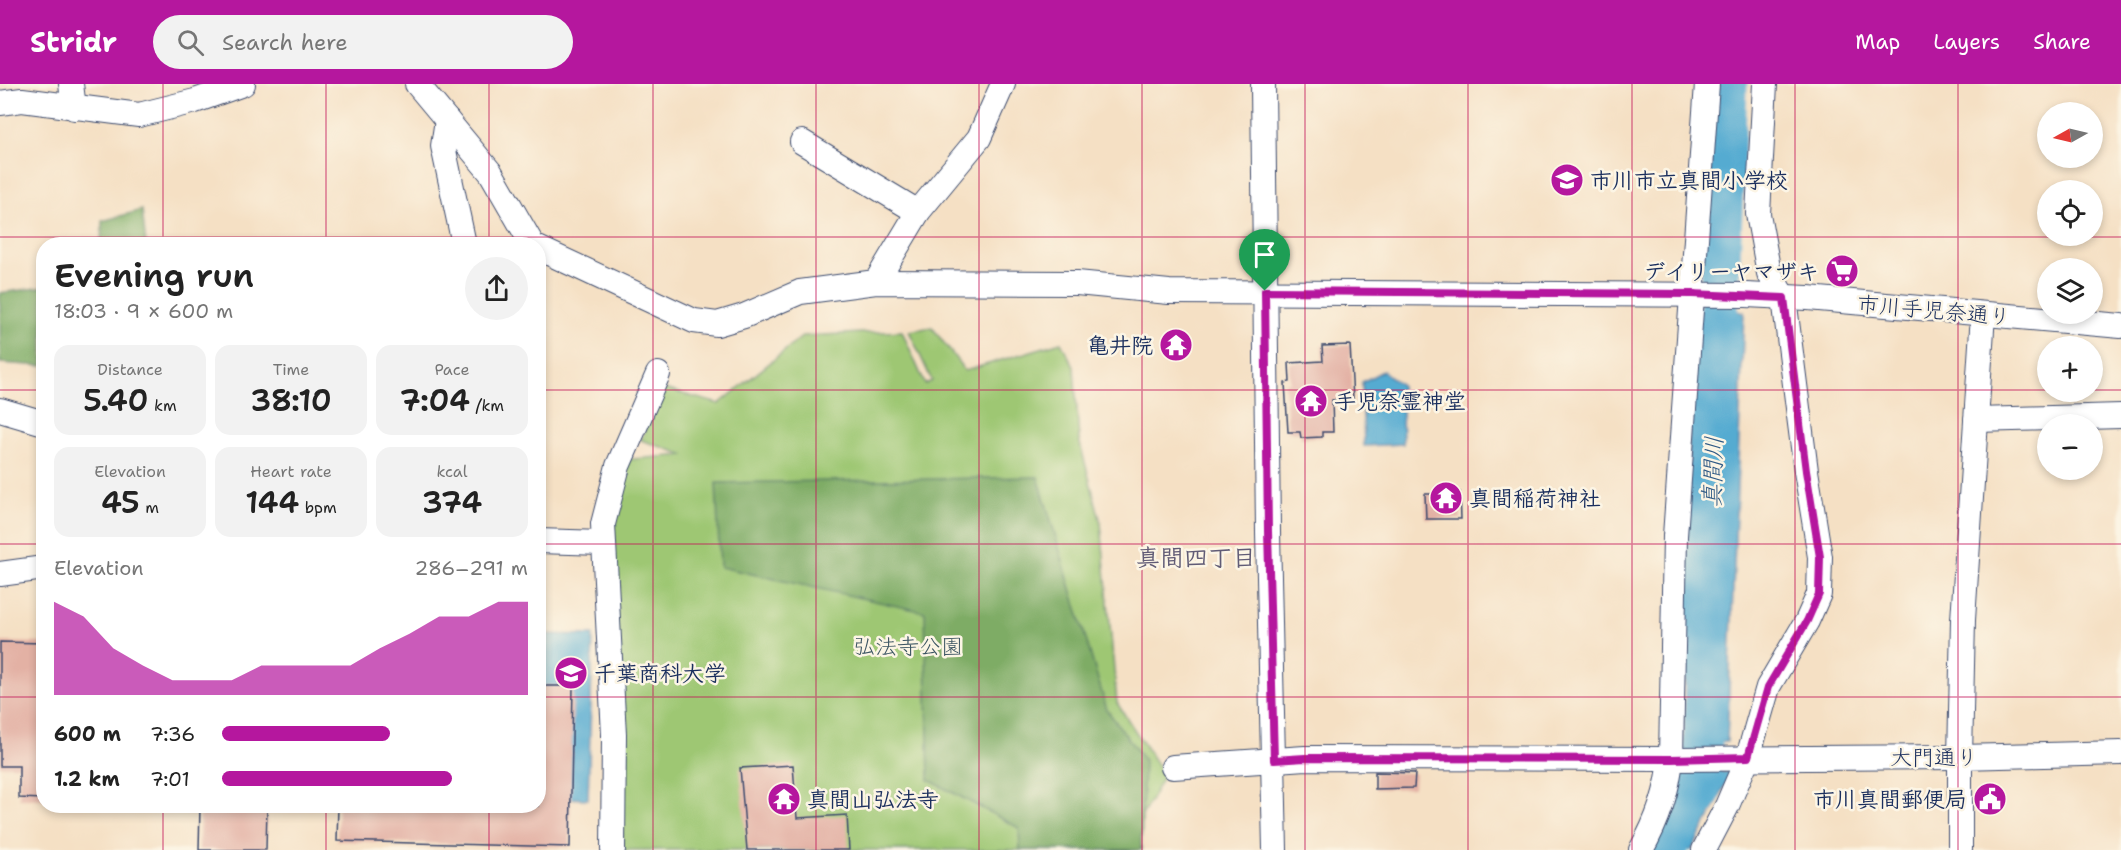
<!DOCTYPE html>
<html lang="en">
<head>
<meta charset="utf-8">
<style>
  body { margin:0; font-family:"Shantell Sans","Klee One",sans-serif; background:#f2f2f2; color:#222; height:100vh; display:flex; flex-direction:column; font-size:22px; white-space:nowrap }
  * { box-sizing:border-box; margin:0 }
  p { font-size:20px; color:#767676 }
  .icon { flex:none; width:33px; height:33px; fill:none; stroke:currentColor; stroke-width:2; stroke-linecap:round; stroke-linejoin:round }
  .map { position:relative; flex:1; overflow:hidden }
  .side { position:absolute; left:36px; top:153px; width:510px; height:576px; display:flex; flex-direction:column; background:#fff; border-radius:24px; box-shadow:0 3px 9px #0003 }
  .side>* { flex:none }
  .needle { width:39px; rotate:262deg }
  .tools { position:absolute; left:2037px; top:18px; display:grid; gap:12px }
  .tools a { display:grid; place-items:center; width:66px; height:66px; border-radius:50%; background:#fff; box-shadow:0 3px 9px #0003; font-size:30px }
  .pin { position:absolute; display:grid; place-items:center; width:51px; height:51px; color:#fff; margin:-62px -26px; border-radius:50% 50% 50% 0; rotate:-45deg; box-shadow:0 0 6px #0007 }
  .pin .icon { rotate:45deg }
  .round { display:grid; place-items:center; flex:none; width:63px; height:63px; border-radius:32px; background:#f2f2f2 }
  .headline { display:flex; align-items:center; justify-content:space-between; height:102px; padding:0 18px }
  h1 { font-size:33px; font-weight:600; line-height:45px }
  .metrics { display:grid; grid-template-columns:repeat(3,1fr); gap:9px; height:102px; padding:6px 18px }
  .metrics div { display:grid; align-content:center; border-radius:15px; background:#f2f2f2; text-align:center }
  .metrics b { font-size:30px; font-weight:600 }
  .metrics small { font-size:16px; font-weight:400 }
  .metrics p { font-size:16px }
  .chart { height:168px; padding:12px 18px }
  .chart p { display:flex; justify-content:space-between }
  .chart svg { width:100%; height:108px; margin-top:6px; fill:#b5179e; opacity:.7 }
  ul { padding:0 18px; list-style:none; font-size:20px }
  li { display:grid; grid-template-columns:96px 72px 1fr; align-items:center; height:45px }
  li i { height:15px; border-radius:8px; background:#b5179e }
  header { display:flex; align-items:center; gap:36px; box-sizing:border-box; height:84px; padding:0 30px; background:#b5179e; color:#fff }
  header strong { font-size:28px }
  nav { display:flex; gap:33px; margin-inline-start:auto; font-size:21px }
  .search { width:420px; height:54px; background:#f2f2f2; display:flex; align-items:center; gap:15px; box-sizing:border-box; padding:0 21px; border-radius:33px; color:#767676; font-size:22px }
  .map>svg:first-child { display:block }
  .green { fill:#9ec773; stroke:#5c7b68; stroke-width:1.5 }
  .forest { fill:#7eac65; stroke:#4c6e62; stroke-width:1.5 }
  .water { fill:#54abd1; stroke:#386d98; stroke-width:1.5 }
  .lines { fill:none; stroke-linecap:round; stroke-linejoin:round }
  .river { stroke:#54abd1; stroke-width:39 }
  .building { fill:#e3b1a4 }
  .minor-casing { stroke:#3c4a6d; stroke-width:26 }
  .minor { stroke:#fff; stroke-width:24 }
  .route-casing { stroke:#fff; stroke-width:12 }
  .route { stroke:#b5179e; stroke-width:8 }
  .grid { fill:none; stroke:#c2185b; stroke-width:1.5; stroke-opacity:0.55 }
  .labels { text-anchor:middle; stroke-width:5; stroke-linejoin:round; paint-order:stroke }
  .poi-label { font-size:22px; font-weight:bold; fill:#1b2f5e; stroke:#fcf5e5; text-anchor:start }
  .street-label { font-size:22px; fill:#1b2f5e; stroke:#fcf5e5 }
  .park-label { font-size:22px; fill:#3c5563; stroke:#fcf5e5 }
  .water-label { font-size:24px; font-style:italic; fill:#2f5a86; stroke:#fcf5e5 }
  .neighbourhood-label { font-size:24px; font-weight:bold; fill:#615c76; stroke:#fcf5e5 }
</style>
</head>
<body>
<header>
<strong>Stridr</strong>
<div class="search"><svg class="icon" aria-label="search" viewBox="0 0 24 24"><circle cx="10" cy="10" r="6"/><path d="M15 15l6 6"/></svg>Search here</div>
<nav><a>Map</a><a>Layers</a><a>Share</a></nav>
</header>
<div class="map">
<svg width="2121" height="766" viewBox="0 0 2121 766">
  <rect width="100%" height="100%" fill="#fcf5e5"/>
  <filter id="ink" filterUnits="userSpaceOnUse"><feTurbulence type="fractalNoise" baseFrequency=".0167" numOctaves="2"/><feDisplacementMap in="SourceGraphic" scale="12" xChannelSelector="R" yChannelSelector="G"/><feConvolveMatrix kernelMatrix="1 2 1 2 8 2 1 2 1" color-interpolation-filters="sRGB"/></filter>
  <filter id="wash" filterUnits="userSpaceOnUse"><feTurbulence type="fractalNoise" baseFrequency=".008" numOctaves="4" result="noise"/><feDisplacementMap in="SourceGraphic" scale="24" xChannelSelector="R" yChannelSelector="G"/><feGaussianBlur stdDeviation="1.35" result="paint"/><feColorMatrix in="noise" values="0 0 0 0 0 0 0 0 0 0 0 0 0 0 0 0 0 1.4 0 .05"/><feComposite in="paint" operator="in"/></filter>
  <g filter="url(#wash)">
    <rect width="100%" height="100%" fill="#f5e0c4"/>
    <polygon class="green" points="932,243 965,287 1061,258 1074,283 1079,356 1101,439 1117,619 1164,691 1134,747 1135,766 623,766 611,468 620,376 685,371 641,356 661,304 719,320 803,252 902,247 925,300 932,297 909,247"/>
    <g class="forest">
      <polygon points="142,126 146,160 101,160 102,137"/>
      <polygon points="43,203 43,282 0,279 0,209"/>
      <polygon points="1038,393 1107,626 1144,676 1141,766 1020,766 1019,744 929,696 925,528 720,483 716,399"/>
    </g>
    <g class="water">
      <polygon points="1691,224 1744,228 1727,658 1684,660"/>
      <polygon points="1383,287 1401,301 1403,360 1364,362 1362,298"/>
      <polygon points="539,550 593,551 588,715 539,713"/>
      <polygon points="1681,688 1731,688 1717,719 1692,766 1651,766 1669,741"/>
    </g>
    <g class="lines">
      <g class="river">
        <polyline points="1717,279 1728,0"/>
        <polyline points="1666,766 1701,709 1705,605"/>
      </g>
    </g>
    <g id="blocks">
      <g class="building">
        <polygon points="1350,261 1353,315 1332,316 1333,348 1322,348 1322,353 1301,354 1300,348 1288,348 1285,299 1290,298 1289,279 1323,277 1322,262"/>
        <polygon points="1436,403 1453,403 1453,408 1460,408 1461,435 1426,435 1425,410 1436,410"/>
        <polygon points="0,558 44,559 44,715 19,714 19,682 0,682"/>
        <polygon points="538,602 573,602 570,763 337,757 338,722 538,722"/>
        <polygon points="793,681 797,734 847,731 849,766 747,766 740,684"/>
        <polygon points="1375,688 1415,689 1414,704 1375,705"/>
        <polygon points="200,722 267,722 266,766 199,766"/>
      </g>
    </g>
  </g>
  <g filter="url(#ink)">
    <use href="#blocks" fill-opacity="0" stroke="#3c4a6d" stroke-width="1.5"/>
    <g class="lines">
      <g class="minor-casing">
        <g id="minor">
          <polyline points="71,0 74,24"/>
          <polyline points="417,0 491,89 532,160"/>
          <polyline points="1263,0 1268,448 1275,766"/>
          <polyline points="0,19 22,16 139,31 195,17 243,0"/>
          <polyline points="447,36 443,62 464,160"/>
          <polyline points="802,58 918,128"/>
          <polyline points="538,164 694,237 717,240 744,232 800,208 876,198 1077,199 1169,208 1746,211 1808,214 2121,242"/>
          <polyline points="876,198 918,128 979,54 1003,0"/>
          <polyline points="0,326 44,339"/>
          <polyline points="1976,336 2121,332"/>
          <polyline points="538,457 602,459"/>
          <polyline points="0,490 44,484"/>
          <polyline points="1173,683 1305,674 1671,675 1960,673 2121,669"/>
          <polyline points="613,766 614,651 603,440 618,382 658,290"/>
          <path d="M1641 766C1657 738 1668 707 1671 675L1675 452 1707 0"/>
          <polyline points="1704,766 1727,722 1748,673 1768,603 1807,537 1819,510 1820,473 1806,387 1784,214 1769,189 1758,130 1765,0"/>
          <polyline points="1960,766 1960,673 1963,536 1983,230"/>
        </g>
      </g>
      <use href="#minor" class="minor"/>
    </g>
  </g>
  <g class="lines" filter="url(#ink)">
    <g class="route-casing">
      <polygon id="route" points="1265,207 1692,210 1784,214 1806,387 1820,473 1819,510 1807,537 1768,603 1748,673 1671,675 1305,674 1274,676 1268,447"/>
    </g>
    <use href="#route" class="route"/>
  </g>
  <path class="grid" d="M163 0V160M326 0V160M489 0V160M653 0V766M816 0V766M979 0V766M1142 0V766M1305 0V766M1468 0V766M1632 0V766M1795 0V766M1958 0V766M0 153H2121M0 306H44M538 306H2048M2092 306H2121M0 460H44M538 460H2121M0 613H44M538 613H2121M163 722V766M326 722V766M489 722V766"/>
  <defs>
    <g id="school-disc" transform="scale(1.725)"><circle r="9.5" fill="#b5179e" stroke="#fcf5e5"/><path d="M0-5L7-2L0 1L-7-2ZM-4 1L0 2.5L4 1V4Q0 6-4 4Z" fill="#fff"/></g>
    <g id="supermarket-disc" transform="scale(1.725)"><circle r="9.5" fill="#b5179e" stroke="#fcf5e5"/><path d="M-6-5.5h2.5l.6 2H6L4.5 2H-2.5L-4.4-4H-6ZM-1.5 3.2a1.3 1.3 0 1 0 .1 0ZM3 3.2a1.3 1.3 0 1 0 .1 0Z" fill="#fff"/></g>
    <g id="temple-disc" transform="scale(1.725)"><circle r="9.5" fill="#b5179e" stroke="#fcf5e5"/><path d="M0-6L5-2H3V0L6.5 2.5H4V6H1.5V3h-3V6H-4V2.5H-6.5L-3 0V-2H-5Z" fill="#fff"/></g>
    <g id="university-disc" transform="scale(1.725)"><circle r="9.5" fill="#b5179e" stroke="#fcf5e5"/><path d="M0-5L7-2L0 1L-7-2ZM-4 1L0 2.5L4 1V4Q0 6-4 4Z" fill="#fff"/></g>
    <g id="civic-disc" transform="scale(1.725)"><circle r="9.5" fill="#b5179e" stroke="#fcf5e5"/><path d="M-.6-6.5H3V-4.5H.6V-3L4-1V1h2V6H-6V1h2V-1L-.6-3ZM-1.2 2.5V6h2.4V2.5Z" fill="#fff"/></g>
  </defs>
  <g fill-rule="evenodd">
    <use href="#school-disc" x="1567" y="96"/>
    <use href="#supermarket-disc" x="1842" y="187"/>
    <use href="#temple-disc" x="1176" y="261"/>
    <use href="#temple-disc" x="1311" y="317"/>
    <use href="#temple-disc" x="1446" y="414"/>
    <use href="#university-disc" x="571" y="589"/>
    <use href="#temple-disc" x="784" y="715"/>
    <use href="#civic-disc" x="1990" y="715"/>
  </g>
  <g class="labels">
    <g class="poi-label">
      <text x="1590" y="104">市川市立真間小学校</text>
      <text x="1819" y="195" text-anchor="end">デイリーヤマザキ</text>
      <text x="1153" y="269" text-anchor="end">亀井院</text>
      <text x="1334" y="325">手児奈霊神堂</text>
      <text x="1469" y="422">真間稲荷神社</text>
      <text x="594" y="597">千葉商科大学</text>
      <text x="807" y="723">真間山弘法寺</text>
      <text x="1967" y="723" text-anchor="end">市川真間郵便局</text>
    </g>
    <g class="street-label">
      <text transform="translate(1934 226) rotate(5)" y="8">市川手児奈通り</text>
      <text x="1934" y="681">大門通り</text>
    </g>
    <g class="park-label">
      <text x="908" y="570">弘法寺公園</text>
    </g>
    <g class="water-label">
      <text transform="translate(1713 388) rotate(-88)" y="8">真間川</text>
    </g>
    <g class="neighbourhood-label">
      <text x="1196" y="482">真間四丁目</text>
    </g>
  </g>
</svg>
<div class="tools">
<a><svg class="needle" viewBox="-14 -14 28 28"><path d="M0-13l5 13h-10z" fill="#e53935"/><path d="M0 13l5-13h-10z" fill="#767676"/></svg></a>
<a><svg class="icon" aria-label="locate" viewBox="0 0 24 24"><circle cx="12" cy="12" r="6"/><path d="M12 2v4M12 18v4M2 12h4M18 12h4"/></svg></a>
<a><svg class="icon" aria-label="layers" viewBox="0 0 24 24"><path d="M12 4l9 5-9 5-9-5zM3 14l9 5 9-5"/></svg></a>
<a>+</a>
<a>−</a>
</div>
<div class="pin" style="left:1265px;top:207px;background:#1e9e55"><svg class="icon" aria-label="arrive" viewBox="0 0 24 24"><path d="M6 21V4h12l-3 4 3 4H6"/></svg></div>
<section class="side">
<div class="headline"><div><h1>Evening run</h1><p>18:03 · 9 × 600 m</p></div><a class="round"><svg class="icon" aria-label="share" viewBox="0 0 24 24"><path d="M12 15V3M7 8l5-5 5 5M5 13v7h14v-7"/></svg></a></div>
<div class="metrics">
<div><p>Distance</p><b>5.40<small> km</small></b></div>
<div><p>Time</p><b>38:10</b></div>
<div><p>Pace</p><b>7:04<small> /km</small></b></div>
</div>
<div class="metrics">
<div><p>Elevation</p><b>45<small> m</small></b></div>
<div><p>Heart rate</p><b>144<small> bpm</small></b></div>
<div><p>kcal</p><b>374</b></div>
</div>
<div class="chart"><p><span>Elevation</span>286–291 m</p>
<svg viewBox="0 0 160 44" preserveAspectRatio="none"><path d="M0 44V6L10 12L20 25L30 32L40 38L50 38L60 38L70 32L80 32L90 32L100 32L110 25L120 19L130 12L140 12L150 6L160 6V44z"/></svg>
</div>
<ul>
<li><b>600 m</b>7:36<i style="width:55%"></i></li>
<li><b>1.2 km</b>7:01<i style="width:75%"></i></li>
</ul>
</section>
</div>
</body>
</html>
